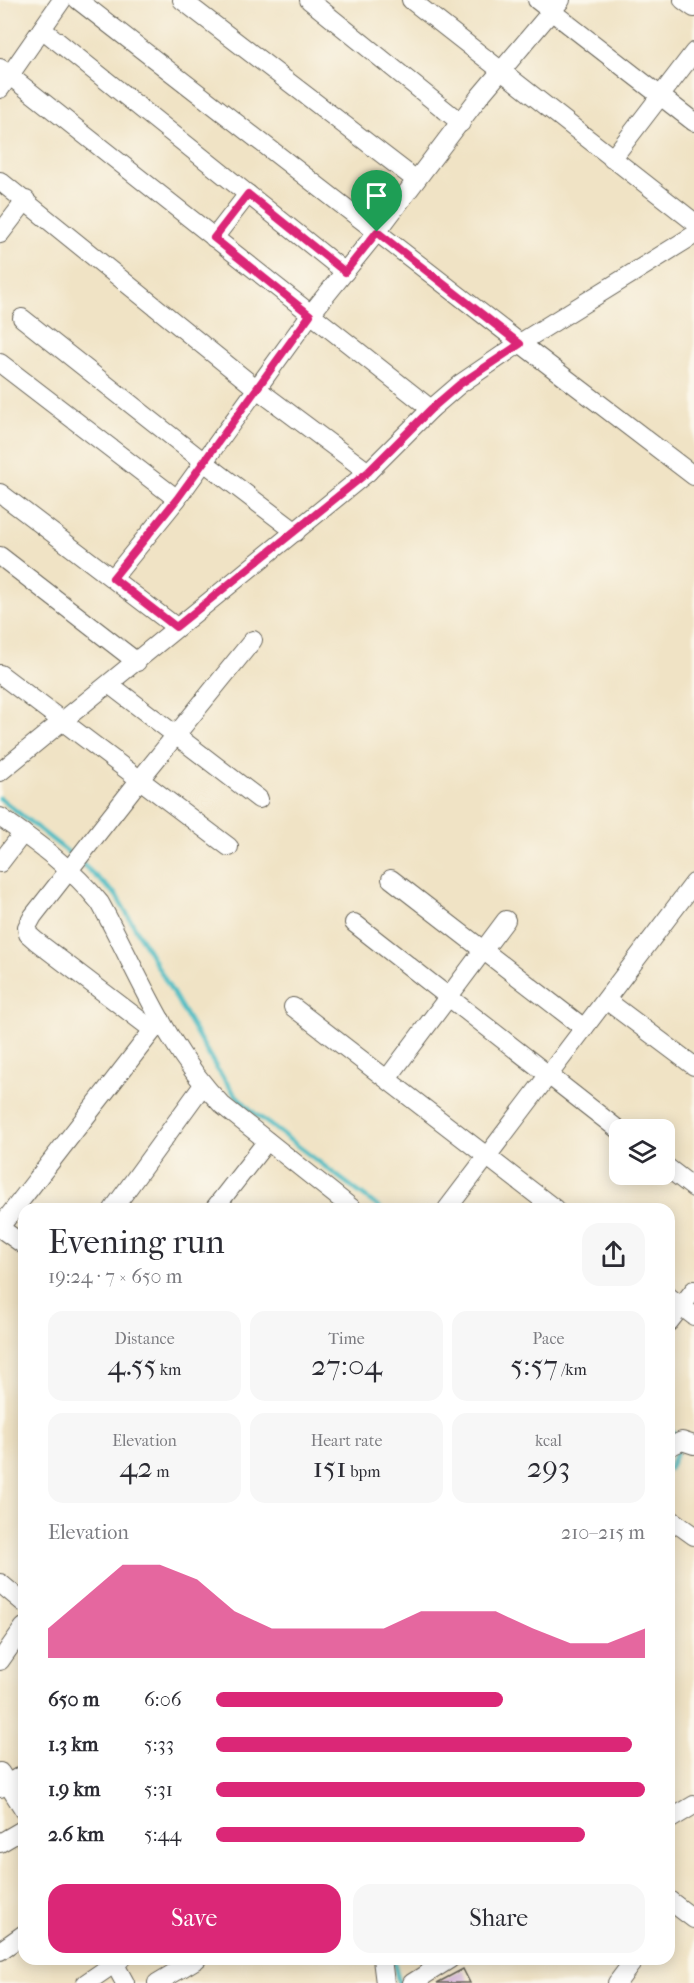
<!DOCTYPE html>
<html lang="en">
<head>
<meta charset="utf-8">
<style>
  body { margin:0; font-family:"IM FELL French Canon",serif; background:#f7f7f7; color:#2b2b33; height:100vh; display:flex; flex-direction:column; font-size:22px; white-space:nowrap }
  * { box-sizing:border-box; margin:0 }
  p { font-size:20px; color:#7c7c81 }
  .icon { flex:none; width:33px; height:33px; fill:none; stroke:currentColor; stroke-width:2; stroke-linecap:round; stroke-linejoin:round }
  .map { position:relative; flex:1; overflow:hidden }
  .side { position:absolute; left:18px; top:1203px; width:657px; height:762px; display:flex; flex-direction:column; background:#fff; border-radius:18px; box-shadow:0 3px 15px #0003 }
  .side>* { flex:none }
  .buttons { position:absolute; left:609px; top:1119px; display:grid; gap:12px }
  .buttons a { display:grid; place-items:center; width:66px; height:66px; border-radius:12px; background:#fff; box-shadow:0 3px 15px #0003; font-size:30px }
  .pin { position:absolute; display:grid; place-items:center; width:51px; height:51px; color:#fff; margin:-62px -26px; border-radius:50% 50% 50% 0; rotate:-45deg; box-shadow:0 0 6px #0007 }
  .pin .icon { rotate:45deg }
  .round { display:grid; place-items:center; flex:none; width:63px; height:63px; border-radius:18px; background:#f7f7f7 }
  .overview { display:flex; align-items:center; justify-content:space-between; height:102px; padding:0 30px }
  h1 { font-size:33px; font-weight:600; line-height:45px }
  .figures { display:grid; grid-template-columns:repeat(3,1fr); gap:9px; height:102px; padding:6px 30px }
  .figures div { display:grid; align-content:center; border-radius:15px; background:#f7f7f7; text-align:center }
  .figures b { font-size:30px; font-weight:600 }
  .figures small { font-size:16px; font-weight:400 }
  .figures p { font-size:16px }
  .chart { height:168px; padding:12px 30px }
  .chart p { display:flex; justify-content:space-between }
  .chart svg { width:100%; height:108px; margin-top:6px; fill:#db2777; opacity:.7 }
  .action { display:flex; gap:12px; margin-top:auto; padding:12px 30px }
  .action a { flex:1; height:69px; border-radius:18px; background:#db2777; color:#fff; font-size:24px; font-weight:600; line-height:69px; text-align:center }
  .action a+a { background:#f7f7f7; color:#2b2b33 }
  ul { padding:0 30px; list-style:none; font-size:20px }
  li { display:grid; grid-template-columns:96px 72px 1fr; align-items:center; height:45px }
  li i { height:15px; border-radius:8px; background:#db2777 }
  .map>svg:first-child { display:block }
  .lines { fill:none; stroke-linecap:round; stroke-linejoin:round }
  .stream { stroke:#4dbcc3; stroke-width:4.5 }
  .building { fill:#d0add6 }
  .minor-casing { stroke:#666257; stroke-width:20 }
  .minor { stroke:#fff; stroke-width:18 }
  .route-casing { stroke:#fff; stroke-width:12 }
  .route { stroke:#db2777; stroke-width:8 }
</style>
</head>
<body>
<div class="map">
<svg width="694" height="1983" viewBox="0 0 694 1983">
  <rect width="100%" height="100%" fill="#fbf7ec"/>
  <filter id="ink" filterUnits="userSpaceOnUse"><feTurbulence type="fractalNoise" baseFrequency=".0167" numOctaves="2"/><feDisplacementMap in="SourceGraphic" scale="12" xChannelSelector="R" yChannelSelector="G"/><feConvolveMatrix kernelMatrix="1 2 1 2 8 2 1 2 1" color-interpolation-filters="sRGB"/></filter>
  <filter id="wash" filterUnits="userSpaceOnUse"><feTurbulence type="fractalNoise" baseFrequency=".008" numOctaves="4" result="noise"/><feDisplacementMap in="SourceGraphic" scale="24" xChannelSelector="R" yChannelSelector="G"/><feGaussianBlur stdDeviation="1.35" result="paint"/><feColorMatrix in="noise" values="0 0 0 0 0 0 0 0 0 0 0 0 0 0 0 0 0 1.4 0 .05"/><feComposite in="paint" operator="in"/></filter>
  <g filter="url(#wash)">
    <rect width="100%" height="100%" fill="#f0e3c5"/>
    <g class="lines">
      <g class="stream">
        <polyline points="0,798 73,856"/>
        <polyline points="79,861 116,895 217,1069 234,1093 253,1112 381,1209"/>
        <polyline points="669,1429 675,1434 676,1438"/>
        <polyline points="669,1469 678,1449"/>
        <polyline points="393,1959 399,1983"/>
      </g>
    </g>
    <g id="blocks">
      <polygon class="building" points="463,1969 470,1983 437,1983"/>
    </g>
  </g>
  <g filter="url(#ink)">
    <use href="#blocks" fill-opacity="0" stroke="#666257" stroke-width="1.5"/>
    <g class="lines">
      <g class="minor-casing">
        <g id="minor">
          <polyline points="78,0 520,343 694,476"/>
          <polyline points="182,0 416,180"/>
          <polyline points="309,0 461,123"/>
          <polyline points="411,0 694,222"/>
          <polyline points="537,0 694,122"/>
          <polyline points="683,0 694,8"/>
          <polyline points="42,29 345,272"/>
          <polyline points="0,68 431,409"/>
          <polyline points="0,89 62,0"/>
          <polyline points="612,159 694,52"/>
          <polyline points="0,181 257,389 368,472"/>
          <polyline points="0,234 26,200"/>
          <polyline points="214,238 248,194"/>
          <polyline points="22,318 204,462 296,532"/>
          <polyline points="0,363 177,499"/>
          <polyline points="0,493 176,627"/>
          <polyline points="0,556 137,662"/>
          <polyline points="113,578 177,499 310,315 377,232 479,97 561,0"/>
          <polyline points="0,674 229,847"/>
          <polyline points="109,684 259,799"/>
          <polyline points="0,772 368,472 431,409 460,384 520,343 694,235"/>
          <path d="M0 817C36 842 73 869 100 903 138 972 166 1048 222 1105L353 1209"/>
          <polyline points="0,863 23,833"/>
          <polyline points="391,879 584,1028"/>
          <polyline points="354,923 620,1131"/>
          <polyline points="606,1000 694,1066"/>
          <polyline points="293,1007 555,1209"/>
          <polyline points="153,1030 36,941 28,934 27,927 33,916 141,778 253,640"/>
          <polyline points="387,1079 506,920"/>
          <polyline points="664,1165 694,1188"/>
          <polyline points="113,1209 203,1085"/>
          <polyline points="214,1209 267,1141"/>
          <polyline points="447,1209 694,883"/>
          <polyline points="0,1227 161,1020"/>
          <polyline points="0,1228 24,1245"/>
          <polyline points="669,1297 694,1316"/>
          <polyline points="669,1322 694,1290"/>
          <polyline points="669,1447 682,1441 694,1445"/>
          <polyline points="669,1518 694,1536"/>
          <polyline points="0,1583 24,1603"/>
          <polyline points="0,1661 24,1627"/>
          <polyline points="0,1772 24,1810"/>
          <polyline points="0,1788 24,1774"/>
          <polyline points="669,1820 694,1805"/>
          <polyline points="0,1843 24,1829"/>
          <polyline points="669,1900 694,1919"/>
          <polyline points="0,1951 24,1934"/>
          <polyline points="112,1959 125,1983"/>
          <polyline points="382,1959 385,1983"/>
          <polyline points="86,1983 121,1959"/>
          <polyline points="157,1983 197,1959"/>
          <polyline points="412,1983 450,1959"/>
          <polyline points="617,1983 635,1959"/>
        </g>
      </g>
      <use href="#minor" class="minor"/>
    </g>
  </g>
  <g class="lines" filter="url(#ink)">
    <g class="route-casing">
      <polygon id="route" points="248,194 345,272 377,232 520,344 460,384 431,409 368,472 176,627 113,578 177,499 310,315 214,238"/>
    </g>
    <use href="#route" class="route"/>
  </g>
</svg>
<div class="buttons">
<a><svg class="icon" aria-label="layers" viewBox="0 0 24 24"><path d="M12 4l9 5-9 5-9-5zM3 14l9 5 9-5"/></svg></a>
</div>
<div class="pin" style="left:377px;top:232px;background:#1e9e55"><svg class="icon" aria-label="arrive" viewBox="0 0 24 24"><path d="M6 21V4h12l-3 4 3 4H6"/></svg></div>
<section class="side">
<div class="overview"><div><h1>Evening run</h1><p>19:24 · 7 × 650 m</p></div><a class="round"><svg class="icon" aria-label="share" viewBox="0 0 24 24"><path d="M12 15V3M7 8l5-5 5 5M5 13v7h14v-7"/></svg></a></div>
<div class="figures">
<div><p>Distance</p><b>4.55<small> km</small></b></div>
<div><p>Time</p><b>27:04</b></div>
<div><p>Pace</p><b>5:57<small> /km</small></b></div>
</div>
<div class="figures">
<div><p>Elevation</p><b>42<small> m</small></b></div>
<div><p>Heart rate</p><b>151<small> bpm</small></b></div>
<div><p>kcal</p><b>293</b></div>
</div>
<div class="chart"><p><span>Elevation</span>210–215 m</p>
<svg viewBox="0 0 160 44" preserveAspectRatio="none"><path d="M0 44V32L10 19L20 6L30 6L40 12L50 25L60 32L70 32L80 32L90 32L100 25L110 25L120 25L130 32L140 38L150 38L160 32V44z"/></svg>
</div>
<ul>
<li><b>650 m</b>6:06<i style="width:67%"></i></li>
<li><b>1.3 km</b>5:33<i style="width:97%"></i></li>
<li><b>1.9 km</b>5:31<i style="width:100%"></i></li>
<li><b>2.6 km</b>5:44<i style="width:86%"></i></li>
</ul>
<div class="action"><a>Save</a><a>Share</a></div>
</section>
</div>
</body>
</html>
